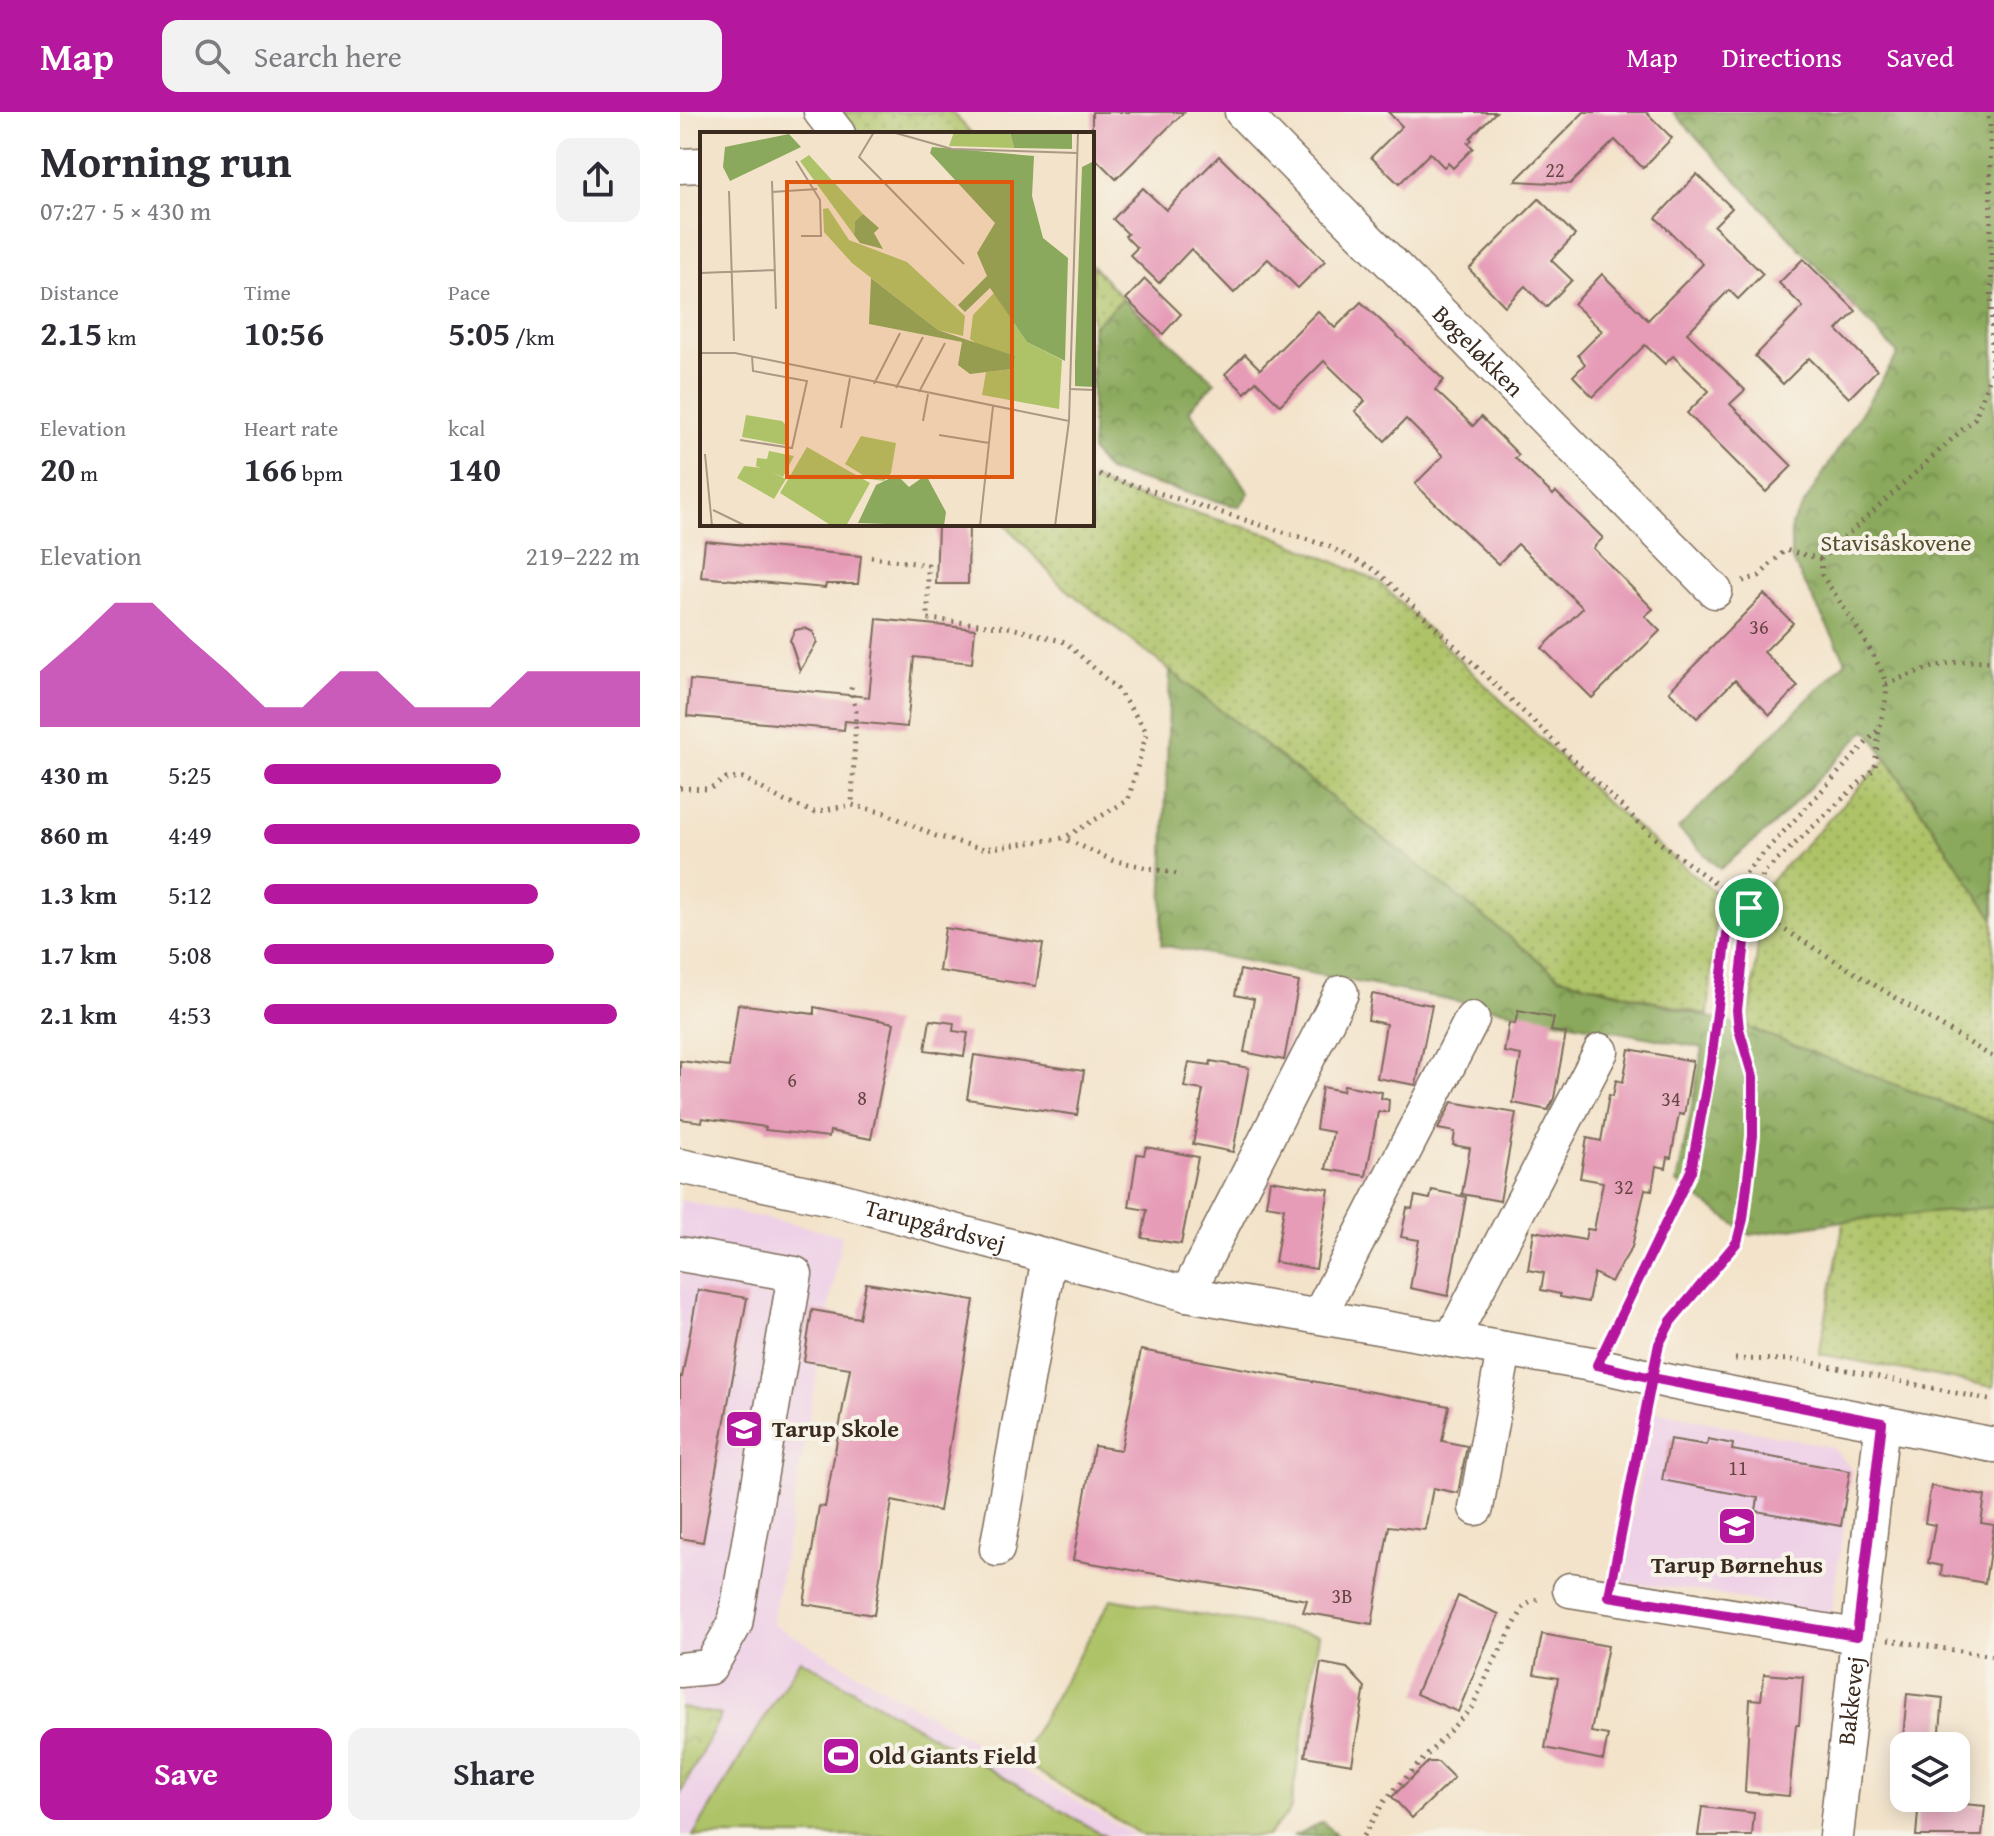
<!DOCTYPE html>
<html lang="en">
<head>
<meta charset="utf-8">
<style>
  body { margin:0; font-family:"Gentium Book Plus",serif; background:#f2f2f3; color:#2b2b33; height:100vh; display:flex; flex-direction:column; font-size:30px; white-space:nowrap }
  * { box-sizing:border-box; margin:0 }
  p { font-size:26px; color:#7c7c81 }
  .icon { flex:none; width:44px; height:44px; fill:none; stroke:currentColor; stroke-width:2; stroke-linecap:round; stroke-linejoin:round }
  .map { position:relative; flex:1; overflow:hidden }
  .details { display:flex; flex-direction:column; background:#fff; width:680px }
  .details>* { flex:none }
  .buttons { position:absolute; left:1210px; top:1620px; display:grid; gap:16px }
  .buttons a { display:grid; place-items:center; width:80px; height:80px; border-radius:16px; background:#fff; box-shadow:0 4px 20px #0003; font-size:40px }
  .pin { position:absolute; display:grid; place-items:center; width:68px; height:68px; color:#fff; margin:-34px; border:4px solid #fff; border-radius:50%; box-shadow:0 2px 8px #0007 }
  .round { display:grid; place-items:center; flex:none; width:84px; height:84px; border-radius:16px; background:#f2f2f3 }
  .headline { display:flex; align-items:center; justify-content:space-between; height:136px; padding:0 40px }
  h1 { font-size:44px; font-weight:600; line-height:60px }
  .stats { display:grid; grid-template-columns:repeat(3,1fr); gap:12px; height:136px; padding:8px 40px }
  .stats div { display:grid; align-content:center }
  .stats b { font-size:34px; font-weight:600 }
  .stats small { font-size:22px; font-weight:400 }
  .stats p { font-size:22px }
  .chart { height:224px; padding:16px 40px }
  .chart p { display:flex; justify-content:space-between }
  .chart svg { width:100%; height:144px; margin-top:8px; fill:#b5179e; opacity:.7 }
  .action { display:flex; gap:16px; margin-top:auto; padding:16px 40px }
  .action a { flex:1; height:92px; border-radius:16px; background:#b5179e; color:#fff; font-size:32px; font-weight:600; line-height:92px; text-align:center }
  .action a+a { background:#f2f2f3; color:#2b2b33 }
  ul { padding:0 40px; list-style:none; font-size:26px }
  li { display:grid; grid-template-columns:128px 96px 1fr; align-items:center; height:60px }
  li i { height:20px; border-radius:10px; background:#b5179e }
  header { display:flex; align-items:center; gap:48px; box-sizing:border-box; height:112px; padding:0 40px; background:#b5179e; color:#fff }
  header strong { font-size:38px }
  nav { display:flex; gap:44px; margin-inline-start:auto; font-size:28px }
  .search { width:560px; height:72px; background:#f2f2f3; display:flex; align-items:center; gap:20px; box-sizing:border-box; padding:0 28px; border-radius:16px; color:#7c7c81; font-size:30px }
  main { display:flex; flex:1; min-height:0 }
  .map>svg:first-child { display:block }
  .built { fill:#eed0e7 }
  .grass { fill:url(#grass-dots); stroke:#747642; stroke-width:2 }
  .forest { fill:url(#forest-crowns); stroke:#626a3d; stroke-width:2 }
  .park { fill:url(#park-crowns); stroke:#747642; stroke-width:2 }
  .pitch { fill:#aec367; stroke:#747642; stroke-width:2 }
  .building { fill:#e69bb7 }
  .lines { fill:none; stroke-linecap:round; stroke-linejoin:round }
  .minor-casing { stroke:#7b6b5a; stroke-width:37 }
  .path { stroke:#7b6b5a; stroke-width:5; stroke-dasharray:2 6; stroke-linecap:butt }
  .minor { stroke:#fff; stroke-width:34 }
  .route-casing { stroke:#fff; stroke-width:16 }
  .route { stroke:#b5179e; stroke-width:10 }
  .labels { text-anchor:middle; stroke-width:8; stroke-linejoin:round; paint-order:stroke }
  .number-label { font-size:20px; fill:#664644 }
  .street-label { font-size:24px; fill:#3b2a1e; stroke:#f7f3e8 }
  .park-label { font-size:24px; fill:#585030; stroke:#f7f3e8 }
  .poi-label { font-size:24px; font-weight:bold; fill:#3b2a1e; stroke:#f7f3e8; text-anchor:start }
  .inset-road { fill:none; stroke:#a99985; stroke-width:2 }
  .view { fill:#df570d; fill-opacity:0.15; stroke:#df570d; stroke-width:4 }
  .inset-edge { fill:none; stroke:#3b2a1e; stroke-width:4 }
</style>
</head>
<body>
<header>
<strong>Map</strong>
<div class="search"><svg class="icon" aria-label="search" viewBox="0 0 24 24"><circle cx="10" cy="10" r="6"/><path d="M15 15l6 6"/></svg>Search here</div>
<nav><a>Map</a><a>Directions</a><a>Saved</a></nav>
</header>
<main>
<section class="details">
<div class="headline"><div><h1>Morning run</h1><p>07:27 · 5 × 430 m</p></div><a class="round"><svg class="icon" aria-label="share" viewBox="0 0 24 24"><path d="M12 15V3M7 8l5-5 5 5M5 13v7h14v-7"/></svg></a></div>
<div class="stats">
<div><p>Distance</p><b>2.15<small> km</small></b></div>
<div><p>Time</p><b>10:56</b></div>
<div><p>Pace</p><b>5:05<small> /km</small></b></div>
</div>
<div class="stats">
<div><p>Elevation</p><b>20<small> m</small></b></div>
<div><p>Heart rate</p><b>166<small> bpm</small></b></div>
<div><p>kcal</p><b>140</b></div>
</div>
<div class="chart"><p><span>Elevation</span>219–222 m</p>
<svg viewBox="0 0 160 44" preserveAspectRatio="none"><path d="M0 44V27L10 17L20 6L30 6L40 17L50 27L60 38L70 38L80 27L90 27L100 38L110 38L120 38L130 27L140 27L150 27L160 27V44z"/></svg>
</div>
<ul>
<li><b>430 m</b>5:25<i style="width:63%"></i></li>
<li><b>860 m</b>4:49<i style="width:100%"></i></li>
<li><b>1.3 km</b>5:12<i style="width:73%"></i></li>
<li><b>1.7 km</b>5:08<i style="width:77%"></i></li>
<li><b>2.1 km</b>4:53<i style="width:94%"></i></li>
</ul>
<div class="action"><a>Save</a><a>Share</a></div>
</section>
<div class="map">
<svg width="1314" height="1724" viewBox="0 0 1314 1724">
  <defs>
    <pattern id="grass-dots" width="8" height="8" patternUnits="userSpaceOnUse" patternTransform="scale(2)"><rect width="8" height="8" fill="#aec367"/><path d="M2 2h.1M6 6h.1" fill="none" stroke="#8f9f54" stroke-width="1.8" stroke-linecap="round"/></pattern>
    <pattern id="forest-crowns" width="20" height="18" patternUnits="userSpaceOnUse" patternTransform="scale(2)"><rect width="20" height="18" fill="#8aa95c"/><path d="M2 6a3 3 0 1 1 6 0M12 15a3 3 0 1 1 6 0" fill="none" stroke="#728a4b"/></pattern>
    <pattern id="park-crowns" width="20" height="18" patternUnits="userSpaceOnUse" patternTransform="scale(2)"><rect width="20" height="18" fill="#aec367"/><path d="M2 6a3 3 0 1 1 6 0M12 15a3 3 0 1 1 6 0" fill="none" stroke="#8f9f54"/></pattern>
  </defs>
  <rect width="100%" height="100%" fill="#f7f3e8"/>
  <filter id="ink" filterUnits="userSpaceOnUse"><feTurbulence type="fractalNoise" baseFrequency=".0125" numOctaves="2"/><feDisplacementMap in="SourceGraphic" scale="16" xChannelSelector="R" yChannelSelector="G"/><feConvolveMatrix kernelMatrix="1 2 1 2 8 2 1 2 1" color-interpolation-filters="sRGB"/></filter>
  <filter id="wash" filterUnits="userSpaceOnUse"><feTurbulence type="fractalNoise" baseFrequency=".006" numOctaves="4" result="noise"/><feDisplacementMap in="SourceGraphic" scale="32" xChannelSelector="R" yChannelSelector="G"/><feGaussianBlur stdDeviation="1.8" result="paint"/><feColorMatrix in="noise" values="0 0 0 0 0 0 0 0 0 0 0 0 0 0 0 0 0 1.4 0 .05"/><feComposite in="paint" operator="in"/></filter>
  <g filter="url(#wash)">
    <rect width="100%" height="100%" fill="#f3e3ca"/>
    <g class="built">
      <polygon points="0,1088 162,1123 92,1511 456,1724 0,1724"/>
      <polygon points="974,1299 1152,1335 1172,1358 1151,1503 1017,1479 939,1470"/>
    </g>
    <g class="grass">
      <polygon points="158,0 272,0 292,22 172,22"/>
      <polygon points="412,153 443,187 412,215"/>
      <polygon points="412,366 434,378 592,423 698,469 925,689 1038,783 1028,903 880,865 380,472 325,412 412,412"/>
      <polygon points="1206,647 1314,807 1314,1011 1069,916 1084,776"/>
      <polygon points="1314,1093 1314,1275 1139,1242 1164,1109"/>
    </g>
    <g class="forest">
      <polygon points="993,0 1314,0 1314,807 1187,617 1089,717 1040,757 998,717 1166,549 1111,446 1111,413 1218,242"/>
      <polygon points="443,187 535,270 509,298 569,381 559,395 428,359 412,340 412,215"/>
      <polygon points="490,559 880,865 1069,916 1314,1011 1314,1095 1164,1109 1070,1123 997,1071 1023,936 481,833"/>
      <polygon points="643,1710 657,1724 613,1724"/>
    </g>
    <polygon class="park" points="0,1595 41,1603 0,1683"/>
    <g class="pitch">
      <polygon points="431,1487 639,1523 610,1699 587,1724 463,1724 339,1648"/>
      <polygon points="120,1547 425,1724 13,1724"/>
    </g>
    <g id="blocks">
      <g class="building">
        <polygon points="412,0 504,0 436,67 412,43"/>
        <polygon points="708,0 816,0 790,26 792,28 788,31 793,36 773,56 768,51 764,55 750,41 719,72 691,45 722,14"/>
        <polygon points="904,0 966,0 992,26 963,56 935,28 890,72 835,69"/>
        <polygon points="539,44 645,149 618,176 588,147 554,181 511,137 479,171 450,143 457,136 445,124 448,122 433,107 463,76 486,98"/>
        <polygon points="1017,62 1052,96 1034,114 1083,162 1058,187 1049,178 1007,221 1065,278 1050,292 1112,354 1086,380 1007,301 1029,279 993,244 985,252 965,233 913,285 893,264 905,252 898,243 922,219 894,192 922,162 968,208 1023,152 976,106"/>
        <polygon points="859,87 895,123 871,148 892,168 866,195 845,174 825,194 789,157"/>
        <polygon points="1123,147 1176,199 1157,218 1197,258 1169,286 1129,246 1103,272 1075,244 1123,195 1099,171"/>
        <polygon points="465,167 501,202 483,222 446,187"/>
        <polygon points="681,190 764,268 755,278 793,314 801,305 839,343 835,346 873,383 876,380 923,426 913,436 973,497 965,504 980,519 912,586 862,536 903,496 838,432 818,452 735,372 763,344 726,307 705,329 675,299 685,289 644,249 600,293 576,269 565,281 545,262 565,242 580,257 638,199 655,216"/>
        <polygon points="258,412 289,412 288,472 256,472"/>
        <polygon points="25,429 181,444 178,472 146,472 145,476 21,465"/>
        <polygon points="1084,482 1113,511 1084,540 1118,574 1090,603 1055,568 1017,606 989,579"/>
        <polygon points="197,507 295,517 292,551 234,545 227,615 165,609 164,618 7,604 10,568 189,585"/>
        <polygon points="125,516 133,520 137,530 120,559 110,528 115,518"/>
        <polygon points="265,816 363,832 356,874 259,859"/>
        <polygon points="560,858 619,870 604,948 564,940 574,887 555,883"/>
        <polygon points="692,882 752,893 736,973 697,966 706,912 688,908"/>
        <polygon points="58,892 134,902 134,895 214,911 191,1027 150,1019 149,1025 85,1018 86,1015 23,1006 22,1010 0,1007 0,949 49,955"/>
        <polygon points="838,899 874,906 871,919 886,921 874,986 868,998 833,991 841,943 824,940 829,911 835,912"/>
        <polygon points="250,908 274,911 273,919 288,921 284,944 245,938"/>
        <polygon points="949,937 1013,949 1004,1003 999,1002 991,1046 988,1045 986,1056 976,1054 972,1078 965,1077 952,1135 931,1170 914,1161 908,1190 880,1185 880,1182 861,1178 864,1161 848,1158 854,1119 905,1128 907,1117 914,1118 923,1070 900,1066 907,1026 921,1029 929,983 933,984 936,968 943,970"/>
        <polygon points="294,943 404,959 397,1003 287,987"/>
        <polygon points="531,949 569,956 553,1040 513,1032 523,978 504,975 509,950 530,953"/>
        <polygon points="664,973 702,980 701,986 709,988 708,1000 698,1000 686,1064 646,1057 653,1020 636,1017 642,975 663,979"/>
        <polygon points="772,990 836,1001 820,1089 782,1082 790,1036 773,1033 775,1020 758,1017"/>
        <polygon points="466,1035 518,1045 501,1132 462,1126 467,1098 449,1095 457,1042 464,1043"/>
        <polygon points="590,1068 649,1077 636,1157 595,1150 604,1096 586,1093"/>
        <polygon points="752,1078 786,1085 768,1184 730,1176 739,1128 721,1125 727,1096 732,1097 735,1084 750,1087"/>
        <polygon points="186,1171 294,1188 259,1399 212,1389 194,1503 124,1492 139,1394 145,1395 170,1256 124,1249 132,1198 179,1206"/>
        <polygon points="18,1178 67,1186 23,1430 0,1426 0,1264 2,1265"/>
        <polygon points="461,1238 769,1294 762,1329 787,1334 778,1381 753,1376 745,1418 709,1414 692,1512 623,1500 627,1488 393,1448 414,1334 441,1338"/>
        <polygon points="990,1327 1027,1333 1028,1327 1053,1332 1052,1338 1170,1359 1161,1414 1076,1399 1078,1386 982,1368"/>
        <polygon points="1251,1374 1305,1384 1301,1411 1314,1413 1305,1471 1261,1463 1262,1454 1248,1451 1255,1413 1245,1411"/>
        <polygon points="778,1484 819,1502 778,1600 736,1582"/>
        <polygon points="862,1522 928,1534 911,1620 928,1623 923,1648 865,1636 878,1566 854,1562"/>
        <polygon points="641,1551 667,1556 685,1575 672,1652 625,1644"/>
        <polygon points="1084,1562 1123,1565 1119,1613 1116,1613 1109,1684 1065,1680 1070,1587 1081,1588"/>
        <polygon points="1227,1582 1263,1586 1259,1629 1223,1625"/>
        <polygon points="748,1650 758,1650 774,1666 732,1706 712,1685"/>
        <polygon points="1239,1688 1305,1694 1302,1724 1236,1724"/>
        <polygon points="1022,1695 1074,1701 1072,1724 1018,1724"/>
      </g>
    </g>
  </g>
  <g filter="url(#ink)">
    <use href="#blocks" fill-opacity="0" stroke="#7b6b5a" stroke-width="2"/>
    <g class="lines">
      <g class="minor-casing">
        <g id="minor">
          <polyline points="141,0 158,22"/>
          <path id="s1" d="M562 0 1035 479"/>
          <polyline points="0,54 22,53"/>
          <path id="s2" d="M0 1054 160 1088 507 1182 917 1253 991 1270 1314 1333"/>
          <polyline points="0,1142 115,1162 55,1512 30,1555 0,1558"/>
          <polyline points="507,1182 661,881"/>
          <polyline points="639,1204 792,907"/>
          <polyline points="771,1228 921,939"/>
          <polyline points="796,1396 824,1237"/>
          <polyline points="317,1437 369,1145"/>
          <polyline points="890,1478 1177,1524"/>
          <path id="s3" d="M1156 1724 1202 1311"/>
        </g>
      </g>
      <g class="path">
        <polyline points="412,360 648,434 697,459 980,731 1069,796 1314,946"/>
        <polyline points="191,445 248,453 248,507 328,515 385,530 437,577 467,620 448,688 384,726"/>
        <polyline points="1063,469 1079,464 1105,438 1141,447"/>
        <path d="M1206 572C1247 556 1269 547 1314 549"/>
        <polyline points="171,575 176,600 172,693"/>
        <polyline points="0,676 29,677 46,667 63,666 104,689 134,700 172,693 205,701 256,724 304,737 383,726 432,748 502,763"/>
        <path d="M931 1224 1011 1059 1031 949 1052 783 1069 757 1199 617C1202 603 1208 587 1206 573 1202 550 1157 486 1142 463L1141 447 1295 306 1312 259 1310 12 1307 0"/>
        <polyline points="978,1236 991,1209 1057,1130 1063,1107 1073,1024 1073,965 1059,917 1057,898 1069,796 1084,761 1195,656 1199,617"/>
        <polyline points="1055,1247 1119,1248 1314,1289"/>
        <polyline points="935,1456 966,1297"/>
        <polyline points="1208,1528 1314,1544"/>
        <polyline points="683,1724 705,1688 792,1595 812,1553 845,1493 862,1485"/>
      </g>
      <use href="#minor" class="minor"/>
    </g>
  </g>
  <g class="lines" filter="url(#ink)">
    <g class="route-casing">
      <polyline id="route" points="1069,796 1052,783 1031,949 1011,1059 917,1253 972,1266 929,1484 1177,1524 1202,1311 972,1266 979,1232 991,1209 1057,1130 1063,1107 1073,1024 1073,965 1059,917 1057,898 1069,796"/>
    </g>
    <use href="#route" class="route"/>
  </g>
  <defs>
    <g id="school-square" transform="scale(2)"><rect x="-9" y="-9" width="18" height="18" rx="4" fill="#b5179e" stroke="#f7f3e8"/><path d="M0-5L7-2L0 1L-7-2ZM-4 1L0 2.5L4 1V4Q0 6-4 4Z" fill="#fff"/></g>
    <g id="stadium-square" transform="scale(2)"><rect x="-9" y="-9" width="18" height="18" rx="4" fill="#b5179e" stroke="#f7f3e8"/><path d="M0-5a6.5 5 0 1 0 0 10a6.5 5 0 1 0 0-10ZM-3.5-1.8h7v3.6h-7Z" fill="#fff"/></g>
  </defs>
  <g fill-rule="evenodd">
    <use href="#school-square" x="64" y="1317"/>
    <use href="#school-square" x="1057" y="1414"/>
    <use href="#stadium-square" x="161" y="1644"/>
  </g>
  <g class="labels">
    <g class="number-label">
      <text x="875" y="65">22</text>
      <text x="1079" y="522">36</text>
      <text x="112" y="975">6</text>
      <text x="182" y="993">8</text>
      <text x="991" y="994">34</text>
      <text x="944" y="1082">32</text>
      <text x="1058" y="1363">11</text>
      <text x="662" y="1491">3B</text>
    </g>
    <g class="street-label">
      <text dy="8" stroke="none"><textPath href="#s1" startOffset="336">Bøgeløkken</textPath></text>
      <text dy="8" stroke="none"><textPath href="#s2" startOffset="262">Tarupgårdsvej</textPath></text>
      <text dy="8" stroke="none"><textPath href="#s3" startOffset="136">Bakkevej</textPath></text>
    </g>
    <g class="park-label">
      <text x="1216" y="439">Stavisåskovene</text>
    </g>
    <g class="poi-label">
      <text x="92" y="1325">Tarup Skole</text>
      <text x="1057" y="1461" text-anchor="middle">Tarup Børnehus</text>
      <text x="189" y="1652">Old Giants Field</text>
    </g>
  </g>
  <g transform="translate(20 20)">
    <rect width="394" height="394" fill="#f3e3ca"/>
    <path d="M254 0H310L314 16 249 14ZM109 23 163 82 155 89 154 103 100 29ZM128 76 149 108 207 130 265 184 263 204 238 198 152 131 124 100 123 77ZM294 161 327 210 362 228 359 277 282 263 286 240 312 237 270 207 273 183Z" fill="#aec367"/>
    <path d="M310 0H372V17L314 16ZM89 2 101 15 30 49 23 35 25 15ZM232 15 334 24 332 64 343 106 368 126 365 229 327 210 290 156 265 180 258 173 287 144 277 121 295 91 230 21ZM394 29V255L375 254V231L382 35ZM163 82 179 96 174 101 183 117 160 111 154 103 155 89ZM171 146 238 198 315 224 312 237 270 242 258 233 262 210 169 192ZM197 343 209 355 226 343 246 380 244 394 158 391 176 353Z" fill="#8aa95c"/>
    <path d="M46 283 82 289 88 295 85 313 42 305ZM69 319 94 324 83 345 56 334 57 326 67 327Z" fill="#aec367"/>
    <path d="M161 304 196 311 191 341 184 349 169 347 145 332ZM107 315 170 351 146 394H132L80 361ZM44 334 63 336 86 347 74 367 37 346Z" fill="#aec367"/>
    <path class="inset-road" d="M174 0 159 25 264 132M192 0 252 17 377 21M96 29 120 68 121 104H101M72 49 76 177M29 59 34 209M72 60 117 57M0 141 75 138M0 221H35L369 289M174 252 200 201M196 256 223 205M369 257 394 258M219 260 245 211M223 289 228 262M141 296 150 246M239 303 289 311M40 308 92 316 107 249 53 239 52 224M5 322 12 394M13 378 46 394M280 394 293 274M355 394 369 289 378 0"/>
    <path class="view" d="M87 50H312V345H87Z"/>
    <rect width="394" height="394" class="inset-edge"/>
  </g>
</svg>
<div class="buttons">
<a><svg class="icon" aria-label="layers" viewBox="0 0 24 24"><path d="M12 4l9 5-9 5-9-5zM3 14l9 5 9-5"/></svg></a>
</div>
<div class="pin" style="left:1069px;top:796px;background:#1e9e55"><svg class="icon" aria-label="arrive" viewBox="0 0 24 24"><path d="M6 21V4h12l-3 4 3 4H6"/></svg></div>
</div>
</main>
</body>
</html>
